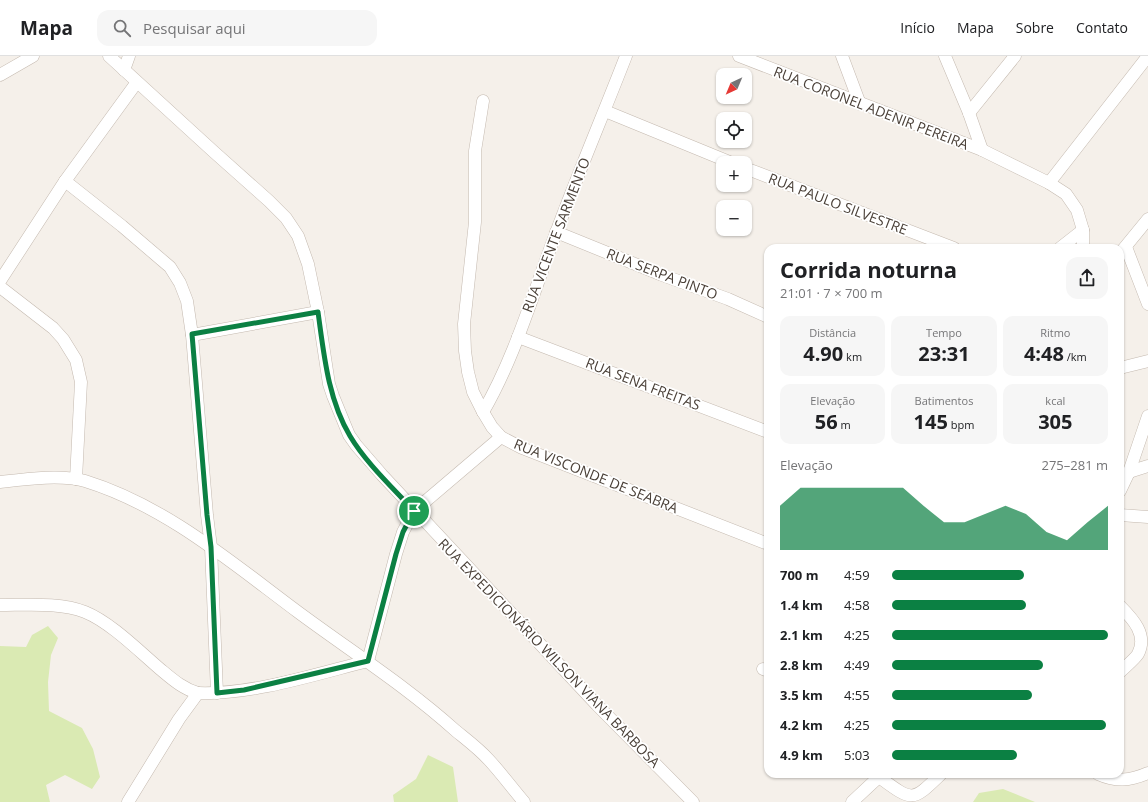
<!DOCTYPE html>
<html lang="pt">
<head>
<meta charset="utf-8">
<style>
  body { margin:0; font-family:"Open Sans",sans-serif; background:#f6f6f6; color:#202124; height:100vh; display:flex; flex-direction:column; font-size:15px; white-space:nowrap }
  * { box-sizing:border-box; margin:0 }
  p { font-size:13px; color:#757577 }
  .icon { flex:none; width:22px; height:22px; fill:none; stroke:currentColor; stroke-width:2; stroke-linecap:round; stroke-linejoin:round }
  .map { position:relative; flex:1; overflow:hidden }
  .side { position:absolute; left:764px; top:188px; width:360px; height:534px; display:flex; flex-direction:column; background:#fff; border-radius:12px; box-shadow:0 1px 3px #0004 }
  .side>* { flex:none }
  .needle { width:26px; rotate:224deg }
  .controls { position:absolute; left:716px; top:12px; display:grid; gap:8px }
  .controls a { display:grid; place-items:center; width:36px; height:36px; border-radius:8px; background:#fff; box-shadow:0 1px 3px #0004; font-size:20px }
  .pin { position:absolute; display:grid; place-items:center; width:34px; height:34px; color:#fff; margin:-17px; border:2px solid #fff; border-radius:50%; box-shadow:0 1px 4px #0007 }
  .round { display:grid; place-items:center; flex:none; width:42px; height:42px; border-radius:12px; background:#f6f6f6 }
  .summary { display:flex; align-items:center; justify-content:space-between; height:68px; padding:0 16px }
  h1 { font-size:22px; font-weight:700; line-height:30px }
  .stats { display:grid; grid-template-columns:repeat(3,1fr); gap:6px; height:68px; padding:4px 16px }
  .stats div { display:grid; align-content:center; border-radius:10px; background:#f6f6f6; text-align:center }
  .stats b { font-size:20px; font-weight:700 }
  .stats small { font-size:11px; font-weight:400 }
  .stats p { font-size:11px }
  .chart { height:112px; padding:8px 16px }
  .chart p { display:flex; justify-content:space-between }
  .chart svg { width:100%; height:72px; margin-top:4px; fill:#0b8043; opacity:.7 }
  ul { padding:0 16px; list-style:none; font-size:13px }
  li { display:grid; grid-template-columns:64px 48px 1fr; align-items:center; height:30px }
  li i { height:10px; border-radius:5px; background:#0b8043 }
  header { display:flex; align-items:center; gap:24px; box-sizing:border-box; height:56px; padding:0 20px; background:#fff; border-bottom:1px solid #e0e0e0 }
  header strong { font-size:19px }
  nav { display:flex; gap:22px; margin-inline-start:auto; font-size:14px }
  .search { width:280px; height:36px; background:#f6f6f6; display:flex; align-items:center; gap:10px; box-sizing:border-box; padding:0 14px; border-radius:12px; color:#757577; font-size:15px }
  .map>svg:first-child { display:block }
  .green { fill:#daeab3 }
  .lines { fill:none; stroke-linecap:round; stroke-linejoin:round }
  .minor-casing { stroke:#c4b9af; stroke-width:13 }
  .minor { stroke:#fff; stroke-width:12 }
  .route-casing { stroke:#fff; stroke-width:8 }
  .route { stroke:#0b8043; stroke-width:5 }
  .labels { text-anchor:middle; stroke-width:3.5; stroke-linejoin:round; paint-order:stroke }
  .street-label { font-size:14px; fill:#4a4038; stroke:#fff }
</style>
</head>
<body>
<header>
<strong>Mapa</strong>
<div class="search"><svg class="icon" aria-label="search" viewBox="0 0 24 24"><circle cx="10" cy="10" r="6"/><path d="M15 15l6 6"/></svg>Pesquisar aqui</div>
<nav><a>Início</a><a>Mapa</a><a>Sobre</a><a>Contato</a></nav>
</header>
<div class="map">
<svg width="1148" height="746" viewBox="0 0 1148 746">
  <rect width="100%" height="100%" fill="#f5f0ea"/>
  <g class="green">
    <polygon points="48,570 58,582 51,599 48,626 49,655 82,672 93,693 100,721 92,733 65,719 46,729 50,746 0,746 0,590 26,591 32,579"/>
    <polygon points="428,699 453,711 458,746 394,746 393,739 416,723"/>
    <polygon points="1003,733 1035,746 973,746 979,737"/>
  </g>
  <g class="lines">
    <g class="minor-casing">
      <g id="minor">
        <polyline points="109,0 214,96 269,145 286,162 298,180 308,208 318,256 329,328 333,340 349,379 356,389 382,419 597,649 693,746"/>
        <polyline points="739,0 982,94 1049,127 1066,138 1077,154 1083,174 1083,192"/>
        <polyline points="842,0 860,48"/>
        <polyline points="945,0 969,57 982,94"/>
        <polyline points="124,14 129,0"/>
        <polyline points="0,19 33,0"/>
        <polyline points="483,45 475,95 475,166 464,268 465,295 468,316 473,336 483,356 492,371 501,381 522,392 768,488"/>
        <polyline points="605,55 732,107"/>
        <polyline points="969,57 1015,0"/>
        <polyline points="745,112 954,192"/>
        <polyline points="65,125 122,170 170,211 180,227 187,245 192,279 207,459 211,491 217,637"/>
        <polyline points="1049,127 1148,0"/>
        <polyline points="556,176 662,219 728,243 768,261"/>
        <polyline points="1126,191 1148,248"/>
        <polyline points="1060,192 1083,174"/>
        <polyline points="1121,196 1148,163"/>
        <polyline points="0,225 65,125 137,26"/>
        <polyline points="0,231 53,272 63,283 76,304 81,326 76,423"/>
        <polyline points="192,279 318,256"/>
        <polyline points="518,281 768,376"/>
        <polyline points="1120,312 1148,305"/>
        <path d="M483 356C515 301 533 237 556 177 578 118 603 59 626 0"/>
        <polyline points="1129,416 1148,410"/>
        <path d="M0 426C25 423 61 418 85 425 166 450 232 507 298 556 352 596 406 630 456 675 467 684 479 693 489 704 501 717 512 732 524 746"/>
        <polyline points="1120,435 1129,416 1148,360"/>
        <polyline points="1120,459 1148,461"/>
        <path d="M0 549C26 549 61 546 85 556 110 566 139 595 160 613 172 623 183 633 198 637"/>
        <path d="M1120 550C1133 563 1148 579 1138 598 1134 604 1126 610 1120 616"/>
        <polyline points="368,605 396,498 403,476 414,455 501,381"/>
        <polyline points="763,613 768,615"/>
        <path d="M1098 718C1116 726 1130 725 1148 717"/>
        <path d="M879 721C913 746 912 746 941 718"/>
        <path d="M128 746 179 663 198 637C252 639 316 618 368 605"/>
        <polyline points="852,746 882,718"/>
      </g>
    </g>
    <use href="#minor" class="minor"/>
  </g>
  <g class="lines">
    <g class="route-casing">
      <path id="route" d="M318 256C324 299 328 343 350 380 366 407 393 432 414 455L403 476 396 498 368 605 244 634 217 637 211 491 207 459 192 278Z"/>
    </g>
    <use href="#route" class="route"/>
  </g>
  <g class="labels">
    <g class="street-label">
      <text transform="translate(871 52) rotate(21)" y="5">RUA CORONEL ADENIR PEREIRA</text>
      <text transform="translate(838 148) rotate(21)" y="5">RUA PAULO SILVESTRE</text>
      <text transform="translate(556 179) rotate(-69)" y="5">RUA VICENTE SARMENTO</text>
      <text transform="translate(662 218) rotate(21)" y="5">RUA SERPA PINTO</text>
      <text transform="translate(643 328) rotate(21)" y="5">RUA SENA FREITAS</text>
      <text transform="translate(596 420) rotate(22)" y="5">RUA VISCONDE DE SEABRA</text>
      <text transform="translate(549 597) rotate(46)" y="5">RUA EXPEDICIONÁRIO WILSON VIANA BARBOSA</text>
    </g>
  </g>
</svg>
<div class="controls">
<a><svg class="needle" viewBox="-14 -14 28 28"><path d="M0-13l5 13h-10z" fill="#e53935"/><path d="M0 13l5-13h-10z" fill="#757577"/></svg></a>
<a><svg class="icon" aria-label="locate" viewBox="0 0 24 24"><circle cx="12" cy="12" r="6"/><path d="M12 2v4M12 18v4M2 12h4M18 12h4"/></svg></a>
<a>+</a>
<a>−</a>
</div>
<div class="pin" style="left:414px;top:455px;background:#1e9e55"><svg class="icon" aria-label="arrive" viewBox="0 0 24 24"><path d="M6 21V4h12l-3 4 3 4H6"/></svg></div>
<section class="side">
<div class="summary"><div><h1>Corrida noturna</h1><p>21:01 · 7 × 700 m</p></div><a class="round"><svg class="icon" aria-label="share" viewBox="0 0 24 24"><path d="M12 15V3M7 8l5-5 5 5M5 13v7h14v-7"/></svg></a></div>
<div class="stats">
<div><p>Distância</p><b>4.90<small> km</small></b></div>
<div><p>Tempo</p><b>23:31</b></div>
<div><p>Ritmo</p><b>4:48<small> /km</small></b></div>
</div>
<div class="stats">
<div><p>Elevação</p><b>56<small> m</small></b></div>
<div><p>Batimentos</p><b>145<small> bpm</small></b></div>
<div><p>kcal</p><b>305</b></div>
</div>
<div class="chart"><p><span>Elevação</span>275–281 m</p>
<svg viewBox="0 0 160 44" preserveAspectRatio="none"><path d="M0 44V17L10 6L20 6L30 6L40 6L50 6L60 6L70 17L80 27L90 27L100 22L110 17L120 22L130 33L140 38L150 27L160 17V44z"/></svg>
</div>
<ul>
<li><b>700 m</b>4:59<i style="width:61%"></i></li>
<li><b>1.4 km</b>4:58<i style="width:62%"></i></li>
<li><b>2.1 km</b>4:25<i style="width:100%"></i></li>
<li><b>2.8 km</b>4:49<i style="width:70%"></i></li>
<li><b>3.5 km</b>4:55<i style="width:65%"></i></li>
<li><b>4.2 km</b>4:25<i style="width:99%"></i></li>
<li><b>4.9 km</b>5:03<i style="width:58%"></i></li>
</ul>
</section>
</div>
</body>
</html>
